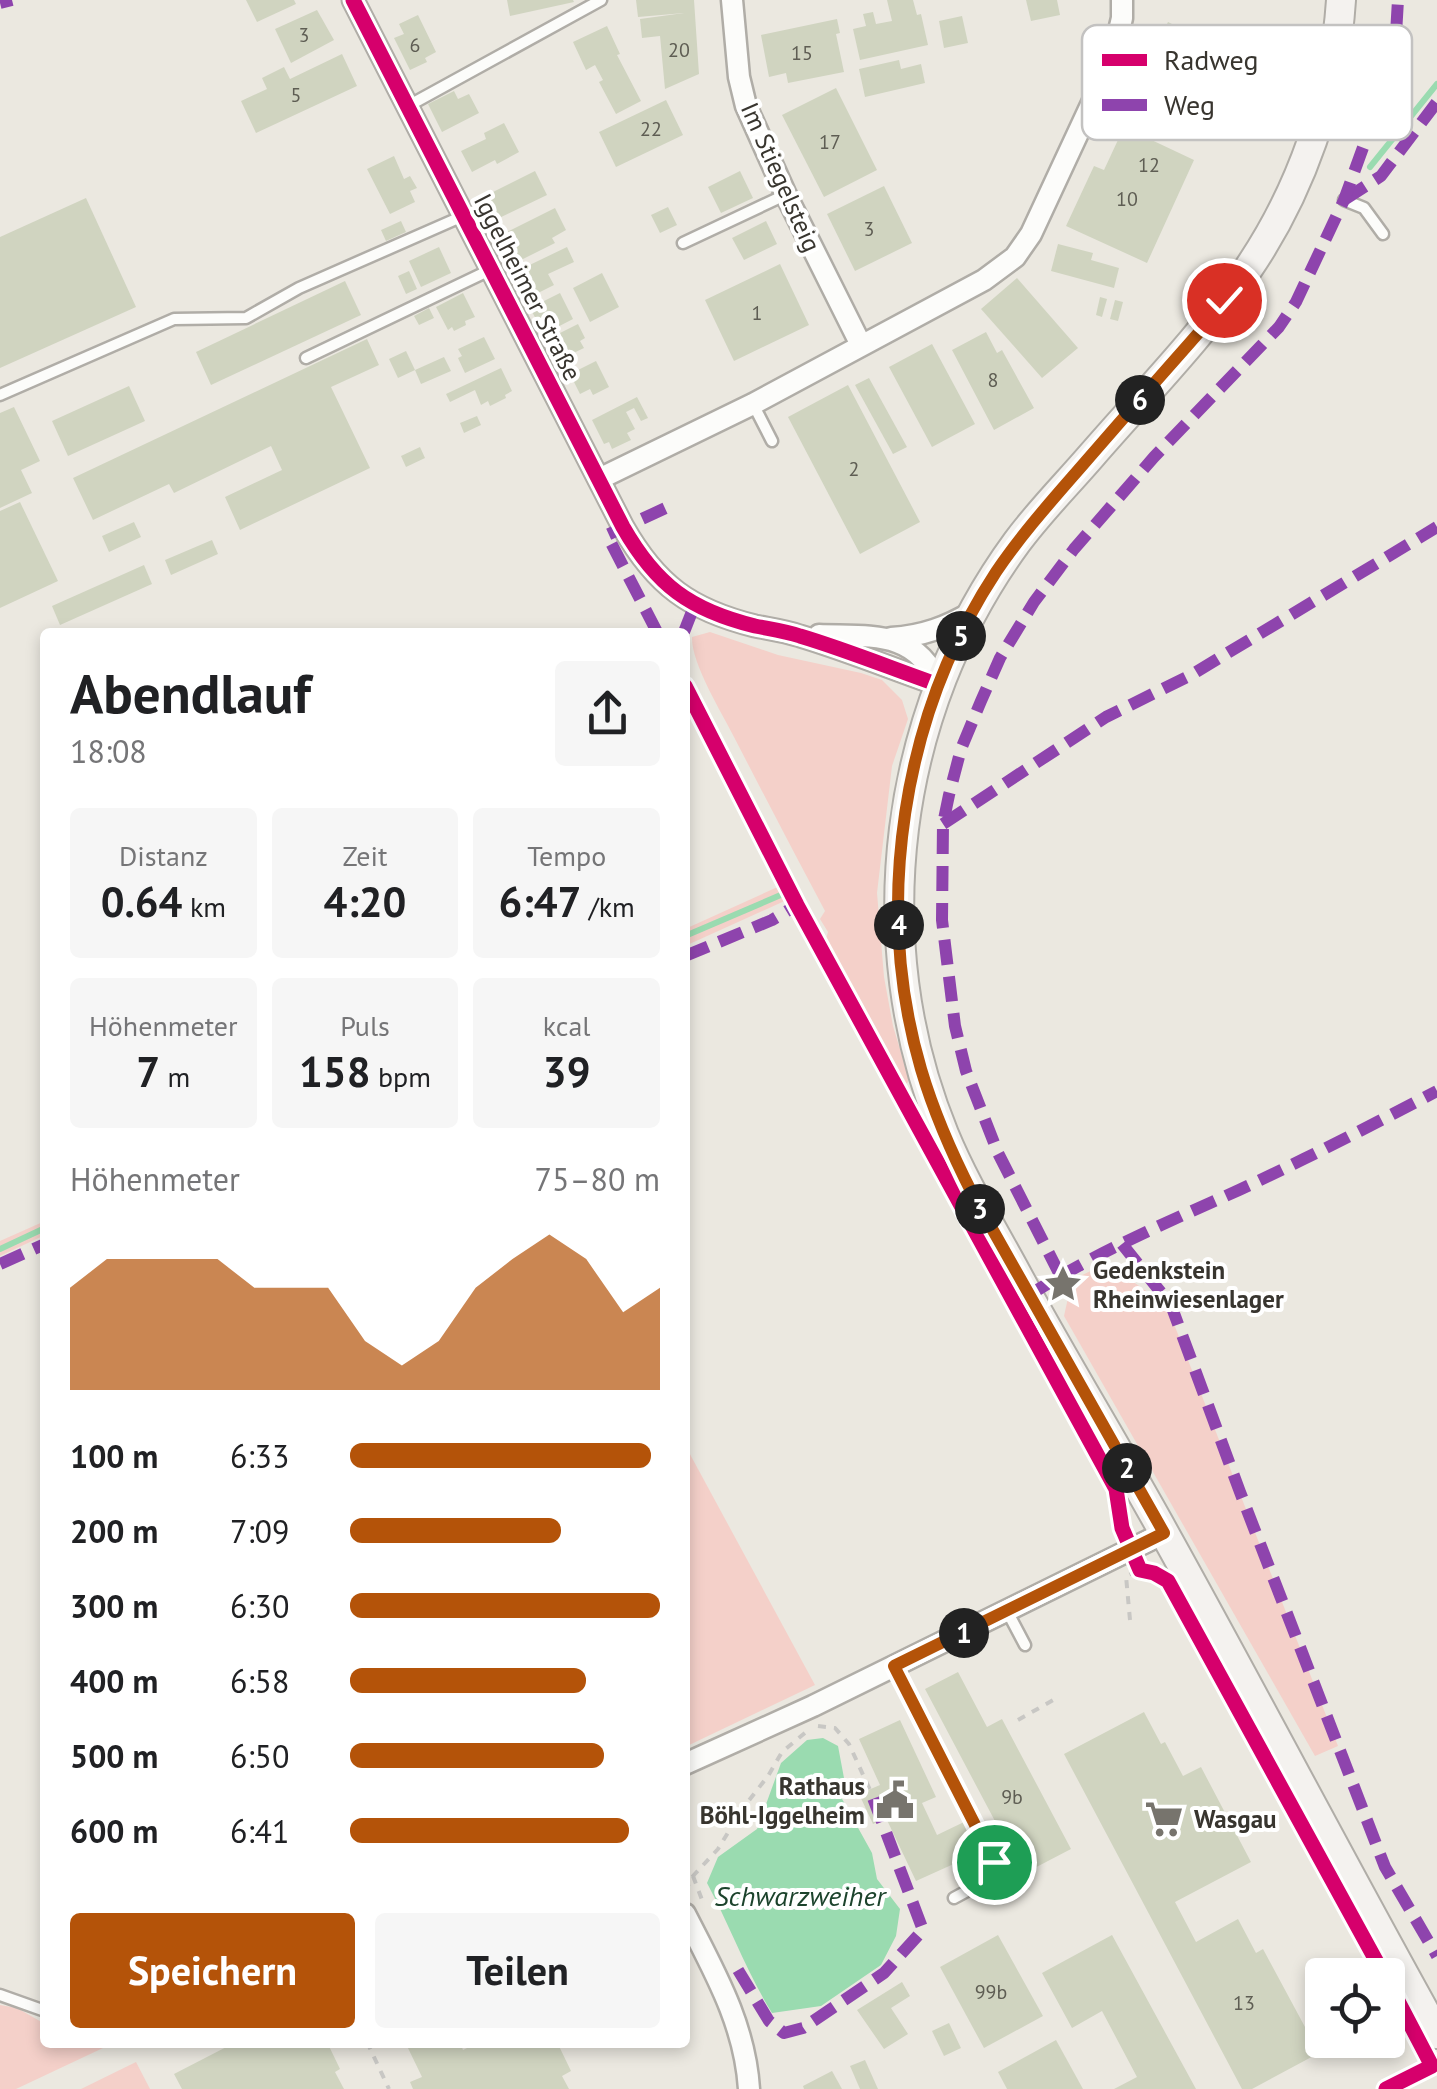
<!DOCTYPE html>
<html lang="de">
<head>
<meta charset="utf-8">
<style>
  body { margin:0; font-family:"PT Sans",sans-serif; background:#f6f6f6; color:#202124; height:100vh; display:flex; flex-direction:column; font-size:38px; white-space:nowrap }
  * { box-sizing:border-box; margin:0 }
  p { font-size:32px; color:#757577 }
  .icon { flex:none; width:55px; height:55px; fill:none; stroke:currentColor; stroke-width:2; stroke-linecap:round; stroke-linejoin:round }
  .map { position:relative; flex:1; overflow:hidden }
  .drawer { position:absolute; left:40px; top:628px; width:650px; height:1420px; display:flex; flex-direction:column; background:#fff; border-radius:10px; box-shadow:0 5px 15px #0003 }
  .drawer>* { flex:none }
  .controls { position:absolute; left:1305px; top:1958px; display:grid; gap:20px }
  .controls a { display:grid; place-items:center; width:100px; height:100px; border-radius:10px; background:#fff; box-shadow:0 5px 15px #0003; font-size:50px }
  .pin { position:absolute; display:grid; place-items:center; width:85px; height:85px; color:#fff; margin:-42px; border:5px solid #fff; border-radius:50%; box-shadow:0 2px 10px #0007 }
  .km { position:absolute; width:50px; height:50px; margin:-25px; border-radius:50%; background:#222; color:#fff; font-size:28px; line-height:50px; text-align:center }
  .round { display:grid; place-items:center; flex:none; width:105px; height:105px; border-radius:10px; background:#f6f6f6 }
  .head { display:flex; align-items:center; justify-content:space-between; height:170px; padding:0 30px }
  h1 { font-size:55px; font-weight:700; line-height:75px }
  .stats { display:grid; grid-template-columns:repeat(3,1fr); gap:15px; height:170px; padding:10px 30px }
  .stats div { display:grid; align-content:center; border-radius:10px; background:#f6f6f6; text-align:center }
  .stats b { font-size:42px; font-weight:700 }
  .stats small { font-size:28px; font-weight:400 }
  .stats p { font-size:28px }
  .chart { height:280px; padding:20px 30px }
  .chart p { display:flex; justify-content:space-between }
  .chart svg { width:100%; height:180px; margin-top:10px; fill:#b45309; opacity:.7 }
  .cta { display:flex; gap:20px; margin-top:auto; padding:20px 30px }
  .cta a { flex:1; height:115px; border-radius:10px; background:#b45309; color:#fff; font-size:40px; font-weight:700; line-height:115px; text-align:center }
  .cta a+a { background:#f6f6f6; color:#202124 }
  ul { padding:0 30px; list-style:none; font-size:32px }
  li { display:grid; grid-template-columns:160px 120px 1fr; align-items:center; height:75px }
  li i { height:25px; border-radius:12px; background:#b45309 }
  .map>svg:first-child { display:block }
  .green { fill:#f4d0c9 }
  .water { fill:#9adbb0 }
  .lines { fill:none; stroke-linecap:round; stroke-linejoin:round }
  .stream { stroke:#9adbb0; stroke-width:6 }
  .building { fill:#d0d4c0 }
  .lane-casing { stroke:#b0ada7; stroke-width:15 }
  .street-casing { stroke:#b0ada7; stroke-width:25 }
  .secondary-casing { stroke:#b0ada7; stroke-width:32 }
  .path { stroke:#c8c7c4; stroke-width:4; stroke-dasharray:8 8; stroke-linecap:butt }
  .lane { stroke:#fcfcfa; stroke-width:10 }
  .street { stroke:#fcfcfa; stroke-width:20 }
  .secondary { stroke:#f4f2ef; stroke-width:28 }
  .quiet { stroke:#8e44ad; stroke-width:12; stroke-dasharray:25 12; stroke-linecap:butt }
  .cycleway-casing { stroke:#fff; stroke-width:21 }
  .cycleway { stroke:#d6006c; stroke-width:15 }
  .route-casing { stroke:#fff; stroke-width:20 }
  .route { stroke:#b45309; stroke-width:12 }
  .labels { text-anchor:middle; stroke-width:8; stroke-linejoin:round; paint-order:stroke }
  .number-label { font-size:20px; fill:#5e5d53 }
  .street-label { font-size:25px; fill:#38352f; stroke:#fff }
  .poi-label { font-size:25px; font-weight:bold; fill:#38352f; stroke:#fff; text-anchor:start }
  .water-label { font-size:28px; font-style:italic; fill:#1c432c; stroke:#fff }
  .key { fill:#fff; stroke:#c3c2c1; stroke-width:2.5 }
  .key-label { font-size:28px; fill:#38352f }
</style>
</head>
<body>
<div class="map">
<svg width="1437" height="2089" viewBox="0 0 1437 2089">
  <rect width="100%" height="100%" fill="#ebe8e0"/>
  <g class="green">
    <path d="M710 632 778 655 861 673 882 680 902 700 908 719 892 766 877 893 884 977 893 1026 908 1076V1082L905 1085 825 942 828 932 820 919 825 911C794 853 764 795 734 737 722 713 691 663 692 637Z"/>
    <polygon points="782,885 789,899 685,946 685,929"/>
    <polygon points="45,1221 45,1235 0,1256 0,1241"/>
    <polygon points="1107,1263 1167,1306 1338,1746 1315,1756 1064,1316 1072,1280"/>
    <polygon points="685,1445 815,1685 685,1747"/>
    <polygon points="0,2005 17,2008 45,2024 45,2042 87,2043 103,2048 16,2089 0,2089"/>
    <polygon points="136,2062 150,2089 81,2089"/>
  </g>
  <path class="water" d="M823 1738 838 1746 844 1778 841 1797 872 1853 877 1879 900 1909 896 1936 881 1965 821 2006 772 2013C746 1971 730 1926 707 1883L718 1857 757 1829 781 1763 807 1740Z"/>
  <g class="lines">
    <g class="stream">
      <polyline points="1370,167 1437,84"/>
      <polyline points="685,936 783,894"/>
      <polyline points="0,1249 45,1228"/>
    </g>
  </g>
  <g class="building">
    <polygon points="246,0 294,0 296,4 257,22"/>
    <polygon points="507,0 573,0 574,2 510,16"/>
    <polygon points="636,0 694,0 699,74 665,89 660,36 642,38 640,19 684,13 638,17"/>
    <polygon points="887,0 913,0 917,15 921,14 928,45 860,60 853,29 866,26 863,14 873,12 876,24 892,21"/>
    <polygon points="1026,0 1057,0 1060,15 1031,21"/>
    <polygon points="317,10 334,40 291,63 275,29"/>
    <polygon points="418,15 436,52 425,58 427,62 410,70 394,38 404,34 399,24"/>
    <polygon points="962,16 968,43 944,48 939,21"/>
    <polygon points="837,19 840,33 836,34 844,72 788,83 786,73 769,77 761,35"/>
    <polygon points="1168,22 1202,39 1176,94 1141,78"/>
    <polygon points="607,26 620,54 617,55 641,101 616,114 599,82 603,80 595,65 586,70 573,42"/>
    <polygon points="342,54 357,86 256,133 241,101 267,89 262,78 284,67 290,79"/>
    <polygon points="899,60 901,69 921,64 925,83 865,97 859,69"/>
    <polygon points="836,88 877,170 824,197 782,115"/>
    <polygon points="454,91 458,99 469,94 479,113 442,132 428,104"/>
    <polygon points="666,100 683,135 616,167 599,132"/>
    <polygon points="504,123 519,152 497,164 495,160 472,172 461,151 486,139 484,133"/>
    <polygon points="1124,127 1194,160 1147,263 1066,226 1094,166 1104,170"/>
    <polygon points="394,156 404,179 410,176 417,188 410,191 415,202 390,214 367,169"/>
    <polygon points="535,171 547,195 495,220 483,197"/>
    <polygon points="740,171 753,198 721,213 708,187"/>
    <polygon points="884,186 912,243 855,271 827,214"/>
    <polygon points="86,198 136,307 0,368 0,237"/>
    <polygon points="668,207 677,225 660,233 651,215"/>
    <polygon points="555,208 566,230 552,238 555,243 517,262 503,234"/>
    <polygon points="401,221 406,232 386,241 381,230"/>
    <polygon points="766,221 777,244 744,260 732,238"/>
    <polygon points="1058,244 1093,253 1091,260 1119,268 1114,288 1051,271"/>
    <polygon points="439,247 451,273 421,287 409,261"/>
    <polygon points="567,247 574,262 548,274 554,285 526,299 513,273"/>
    <polygon points="780,264 809,325 734,361 705,300"/>
    <polygon points="409,271 417,289 406,294 398,276"/>
    <polygon points="602,273 619,307 590,322 573,288"/>
    <polygon points="1017,278 1078,348 1042,378 981,309"/>
    <polygon points="345,281 361,315 211,385 196,352"/>
    <polygon points="463,293 475,317 465,321 466,325 454,331 452,327 448,330 436,307"/>
    <polygon points="560,293 573,319 544,334 530,308"/>
    <polygon points="1100,297 1107,299 1102,317 1096,315"/>
    <polygon points="1115,300 1123,302 1118,321 1110,319"/>
    <polygon points="429,308 434,318 419,325 414,316"/>
    <polygon points="578,324 585,338 580,341 584,348 559,360 548,339"/>
    <polygon points="986,332 997,353 1002,350 1034,408 994,430 952,350"/>
    <polygon points="484,337 495,359 465,373 458,358 462,356 458,349"/>
    <polygon points="367,339 379,365 331,387 370,468 240,530 225,497 282,470 271,446 174,493 169,484 93,520 73,478"/>
    <polygon points="932,344 975,424 932,447 889,367"/>
    <polygon points="406,351 415,370 398,378 389,359"/>
    <polygon points="444,357 451,371 421,384 415,370"/>
    <polygon points="596,361 609,387 593,395 590,389 580,394 570,374"/>
    <polygon points="501,368 512,391 505,395 506,398 490,406 488,401 481,405 475,390 450,402 446,394"/>
    <polygon points="869,378 907,447 893,454 855,385"/>
    <polygon points="848,385 920,522 860,554 788,417"/>
    <polygon points="129,386 145,421 68,456 52,421"/>
    <polygon points="637,397 648,418 641,421 634,408 626,412 635,429 627,433 631,440 612,449 609,442 604,444 592,420"/>
    <polygon points="14,407 40,461 21,470 32,493 0,508 0,413"/>
    <polygon points="477,416 481,425 464,433 460,423"/>
    <polygon points="420,447 425,458 406,467 401,456"/>
    <polygon points="20,502 58,581 0,608 0,511"/>
    <polygon points="134,522 141,537 109,552 102,536"/>
    <polygon points="212,540 218,554 171,575 165,560"/>
    <polygon points="144,565 152,584 60,625 52,606"/>
    <polygon points="958,1672 987,1727 1002,1719 1071,1849 1023,1874 925,1689"/>
    <polygon points="1144,1712 1161,1744 1165,1742 1183,1776 1201,1767 1251,1862 1175,1902 1196,1942 1238,1919 1256,1953 1263,1949 1319,2053 1252,2089 1242,2089 1064,1754"/>
    <polygon points="900,1720 936,1797 922,1803 937,1835 964,1822 978,1853 916,1881 886,1818 873,1824 859,1794 880,1785 859,1739"/>
    <polygon points="998,1935 1043,2016 984,2048 940,1967"/>
    <polygon points="1112,1935 1196,2089 1114,2089 1137,2077 1102,2011 1072,2028 1042,1973"/>
    <polygon points="902,1982 910,1996 891,2008 908,2034 884,2049 857,2010"/>
    <polygon points="949,2023 961,2048 944,2056 932,2031"/>
    <polygon points="1056,2040 1083,2089 1007,2089 998,2072"/>
    <polygon points="236,2042 327,2042 340,2069 335,2072 344,2089 182,2089 174,2074"/>
    <polygon points="414,2042 460,2042 463,2050 479,2042 557,2042 571,2071 562,2076 569,2089 413,2089 410,2082 422,2077 407,2046"/>
    <polygon points="865,2060 878,2089 860,2089 850,2066"/>
    <polygon points="832,2071 842,2089 804,2089 803,2086"/>
  </g>
  <g class="lines">
    <g class="lane-casing">
      <g id="lane">
        <polyline points="408,106 601,0"/>
        <polyline points="1344,200 1364,208 1383,234"/>
        <polyline points="683,243 785,195"/>
        <polyline points="306,358 490,270"/>
        <polyline points="0,395 174,319 246,318 299,288 463,216"/>
        <polyline points="753,404 772,441"/>
        <polyline points="1007,1611 1025,1645"/>
        <polyline points="894,1667 994,1863 994,1870 991,1878 954,1898"/>
        <polyline points="0,1995 45,2011"/>
      </g>
    </g>
    <g class="street-casing">
      <g id="street">
        <path d="M353 0 623 527C656 585 690 610 755 626 770 629 785 631 800 636 847 650 893 669 939 685"/>
        <polyline points="732,0 739,77 746,106 786,195 861,345"/>
        <polyline points="599,479 753,404 984,280 1015,257 1031,234 1112,60 1122,18 1122,0"/>
        <path d="M819 635C870 637 916 629 939 685"/>
        <path d="M891 638C923 636 947 627 974 611"/>
        <polyline points="685,1764 813,1706 1164,1533"/>
        <path d="M685 1914C714 1971 745 2024 749 2089"/>
      </g>
    </g>
    <g class="secondary-casing">
      <path id="secondary" d="M1341 0C1335 95 1301 191 1248 269 1202 336 1145 394 1092 455 1067 484 1040 511 1017 542 893 711 864 940 944 1134 963 1180 989 1223 1013 1267 1062 1358 1117 1447 1167 1538 1258 1702 1345 1869 1437 2034"/>
    </g>
    <g class="path">
      <polyline points="1130,1620 1126,1576 1140,1570"/>
      <polyline points="1018,1720 1055,1699"/>
      <polyline points="818,1726 835,1728 849,1744 870,1790"/>
      <polyline points="693,1876 704,1905"/>
      <polyline points="685,1891 693,1876 718,1849 743,1808 768,1776 782,1752 806,1732"/>
      <polyline points="367,2042 389,2089"/>
    </g>
    <use href="#lane" class="lane"/>
    <use href="#street" class="street"/>
    <use href="#secondary" class="secondary"/>
    <g class="quiet">
      <polyline points="0,3 12,0"/>
      <polyline points="1344,200 1381,176 1437,102"/>
      <polyline points="657,632 607,535 670,506"/>
      <polyline points="684,632 695,604"/>
      <polyline points="943,824 1106,717 1191,675 1437,527"/>
      <polyline points="685,956 772,920 797,905 799,897"/>
      <polyline points="1122,1244 1171,1305 1240,1492 1385,1867 1437,1956"/>
      <polyline points="0,1264 45,1244"/>
      <polyline points="1060,1275 998,1153 966,1071 955,1026 942,920 943,824 949,795 961,749 981,701 1000,658 1034,602 1074,549 1154,457 1279,327 1296,302 1344,200 1386,84 1396,34 1398,0"/>
      <path d="M1028 1296C1094 1253 1168 1222 1239 1190 1306 1159 1372 1125 1437 1091"/>
      <polyline points="738,1970 769,2021 784,2033 803,2028 884,1973 923,1930 870,1790"/>
    </g>
    <g class="cycleway-casing">
      <g id="cycleway">
        <path d="M353 0 623 527C656 585 690 610 755 626 770 629 785 631 800 636 847 650 893 669 939 685"/>
        <polyline points="685,686 797,905 1116,1489 1122,1528 1140,1570 1154,1573 1168,1581 1384,1975"/>
        <polyline points="1386,2089 1432,2066 1388,1982"/>
      </g>
    </g>
    <use href="#cycleway" class="cycleway"/>
  </g>
  <g class="lines">
    <g class="route-casing">
      <path id="route" d="M994 1862 894 1666 1164 1533 973 1195C952 1154 934 1113 921 1069 873 905 902 715 996 572 1023 532 1055 497 1087 460 1125 416 1164 372 1202 329L1224 300"/>
    </g>
    <use href="#route" class="route"/>
  </g>
  <defs>
    <g id="sight-bare" transform="scale(3)"><path d="M0-6L1.8-2.2L6-1.7L2.9 1.2L3.7 5.4L0 3.3L-3.7 5.4L-2.9 1.2L-6-1.7L-1.8-2.2Z" fill="#77746d" stroke="#fff" stroke-width="2.5" paint-order="stroke"/></g>
    <g id="civic-bare" transform="scale(3)"><path d="M-.6-6.5H3V-4.5H.6V-3L4-1V1h2V6H-6V1h2V-1L-.6-3ZM-1.2 2.5V6h2.4V2.5Z" fill="#77746d" stroke="#fff" stroke-width="2.5" paint-order="stroke"/></g>
    <g id="supermarket-bare" transform="scale(3)"><path d="M-6-5.5h2.5l.6 2H6L4.5 2H-2.5L-4.4-4H-6ZM-1.5 3.2a1.3 1.3 0 1 0 .1 0ZM3 3.2a1.3 1.3 0 1 0 .1 0Z" fill="#77746d" stroke="#fff" stroke-width="2.5" paint-order="stroke"/></g>
  </defs>
  <g fill-rule="evenodd">
    <use href="#sight-bare" x="1063" y="1284"/>
    <use href="#civic-bare" x="895" y="1800"/>
    <use href="#supermarket-bare" x="1164" y="1819"/>
  </g>
  <g class="labels">
    <g class="number-label">
      <text x="304" y="42">3</text>
      <text x="415" y="52">6</text>
      <text x="679" y="57">20</text>
      <text x="802" y="60">15</text>
      <text x="296" y="102">5</text>
      <text x="651" y="136">22</text>
      <text x="830" y="149">17</text>
      <text x="1149" y="172">12</text>
      <text x="1127" y="206">10</text>
      <text x="869" y="236">3</text>
      <text x="757" y="320">1</text>
      <text x="993" y="387">8</text>
      <text x="854" y="476">2</text>
      <text x="1012" y="1804">9b</text>
      <text x="991" y="1999">99b</text>
      <text x="1244" y="2010">13</text>
    </g>
    <g class="street-label">
      <text transform="translate(781 177) rotate(66)" y="9">Im Stiegelsteig</text>
      <text transform="translate(528 287) rotate(63)" y="9">Iggelheimer Straße</text>
    </g>
    <g class="poi-label">
      <text x="1093" y="1279">Gedenkstein<tspan x="1093" dy="29">Rheinwiesenlager</tspan></text>
      <text x="865" y="1795" text-anchor="end">Rathaus<tspan x="865" dy="29">Böhl-Iggelheim</tspan></text>
      <text x="1194" y="1828">Wasgau</text>
    </g>
    <g class="water-label">
      <text x="800" y="1906">Schwarzweiher</text>
    </g>
  </g>
  <rect x="1082" y="25" width="330" height="115" rx="15" class="key"/>
  <rect x="1102" y="54" width="45" height="12" fill="#d6006c"/>
  <rect x="1102" y="99" width="45" height="12" fill="#8e44ad"/>
  <g class="key-label">
    <text x="1164" y="70">Radweg</text>
    <text x="1164" y="115">Weg</text>
  </g>
</svg>
<div class="controls">
<a><svg class="icon" aria-label="locate" viewBox="0 0 24 24"><circle cx="12" cy="12" r="6"/><path d="M12 2v4M12 18v4M2 12h4M18 12h4"/></svg></a>
</div>
<div class="pin" style="left:994px;top:1862px;background:#1e9e55"><svg class="icon" aria-label="arrive" viewBox="0 0 24 24"><path d="M6 21V4h12l-3 4 3 4H6"/></svg></div>
<div class="pin" style="left:1224px;top:300px;background:#d93025"><svg class="icon" aria-label="check" viewBox="0 0 24 24"><path d="M5 12l5 5 9-10"/></svg></div>
<b class="km" style="left:964px;top:1633px">1</b>
<b class="km" style="left:1127px;top:1468px">2</b>
<b class="km" style="left:980px;top:1209px">3</b>
<b class="km" style="left:899px;top:925px">4</b>
<b class="km" style="left:961px;top:636px">5</b>
<b class="km" style="left:1140px;top:400px">6</b>
<section class="drawer">
<div class="head"><div><h1>Abendlauf</h1><p>18:08</p></div><a class="round"><svg class="icon" aria-label="share" viewBox="0 0 24 24"><path d="M12 15V3M7 8l5-5 5 5M5 13v7h14v-7"/></svg></a></div>
<div class="stats">
<div><p>Distanz</p><b>0.64<small> km</small></b></div>
<div><p>Zeit</p><b>4:20</b></div>
<div><p>Tempo</p><b>6:47<small> /km</small></b></div>
</div>
<div class="stats">
<div><p>Höhenmeter</p><b>7<small> m</small></b></div>
<div><p>Puls</p><b>158<small> bpm</small></b></div>
<div><p>kcal</p><b>39</b></div>
</div>
<div class="chart"><p><span>Höhenmeter</span>75–80 m</p>
<svg viewBox="0 0 160 44" preserveAspectRatio="none"><path d="M0 44V19L10 12L20 12L30 12L40 12L50 19L60 19L70 19L80 32L90 38L100 32L110 19L120 12L130 6L140 12L150 25L160 19V44z"/></svg>
</div>
<ul>
<li><b>100 m</b>6:33<i style="width:97%"></i></li>
<li><b>200 m</b>7:09<i style="width:68%"></i></li>
<li><b>300 m</b>6:30<i style="width:100%"></i></li>
<li><b>400 m</b>6:58<i style="width:76%"></i></li>
<li><b>500 m</b>6:50<i style="width:82%"></i></li>
<li><b>600 m</b>6:41<i style="width:90%"></i></li>
</ul>
<div class="cta"><a>Speichern</a><a>Teilen</a></div>
</section>
</div>
</body>
</html>
